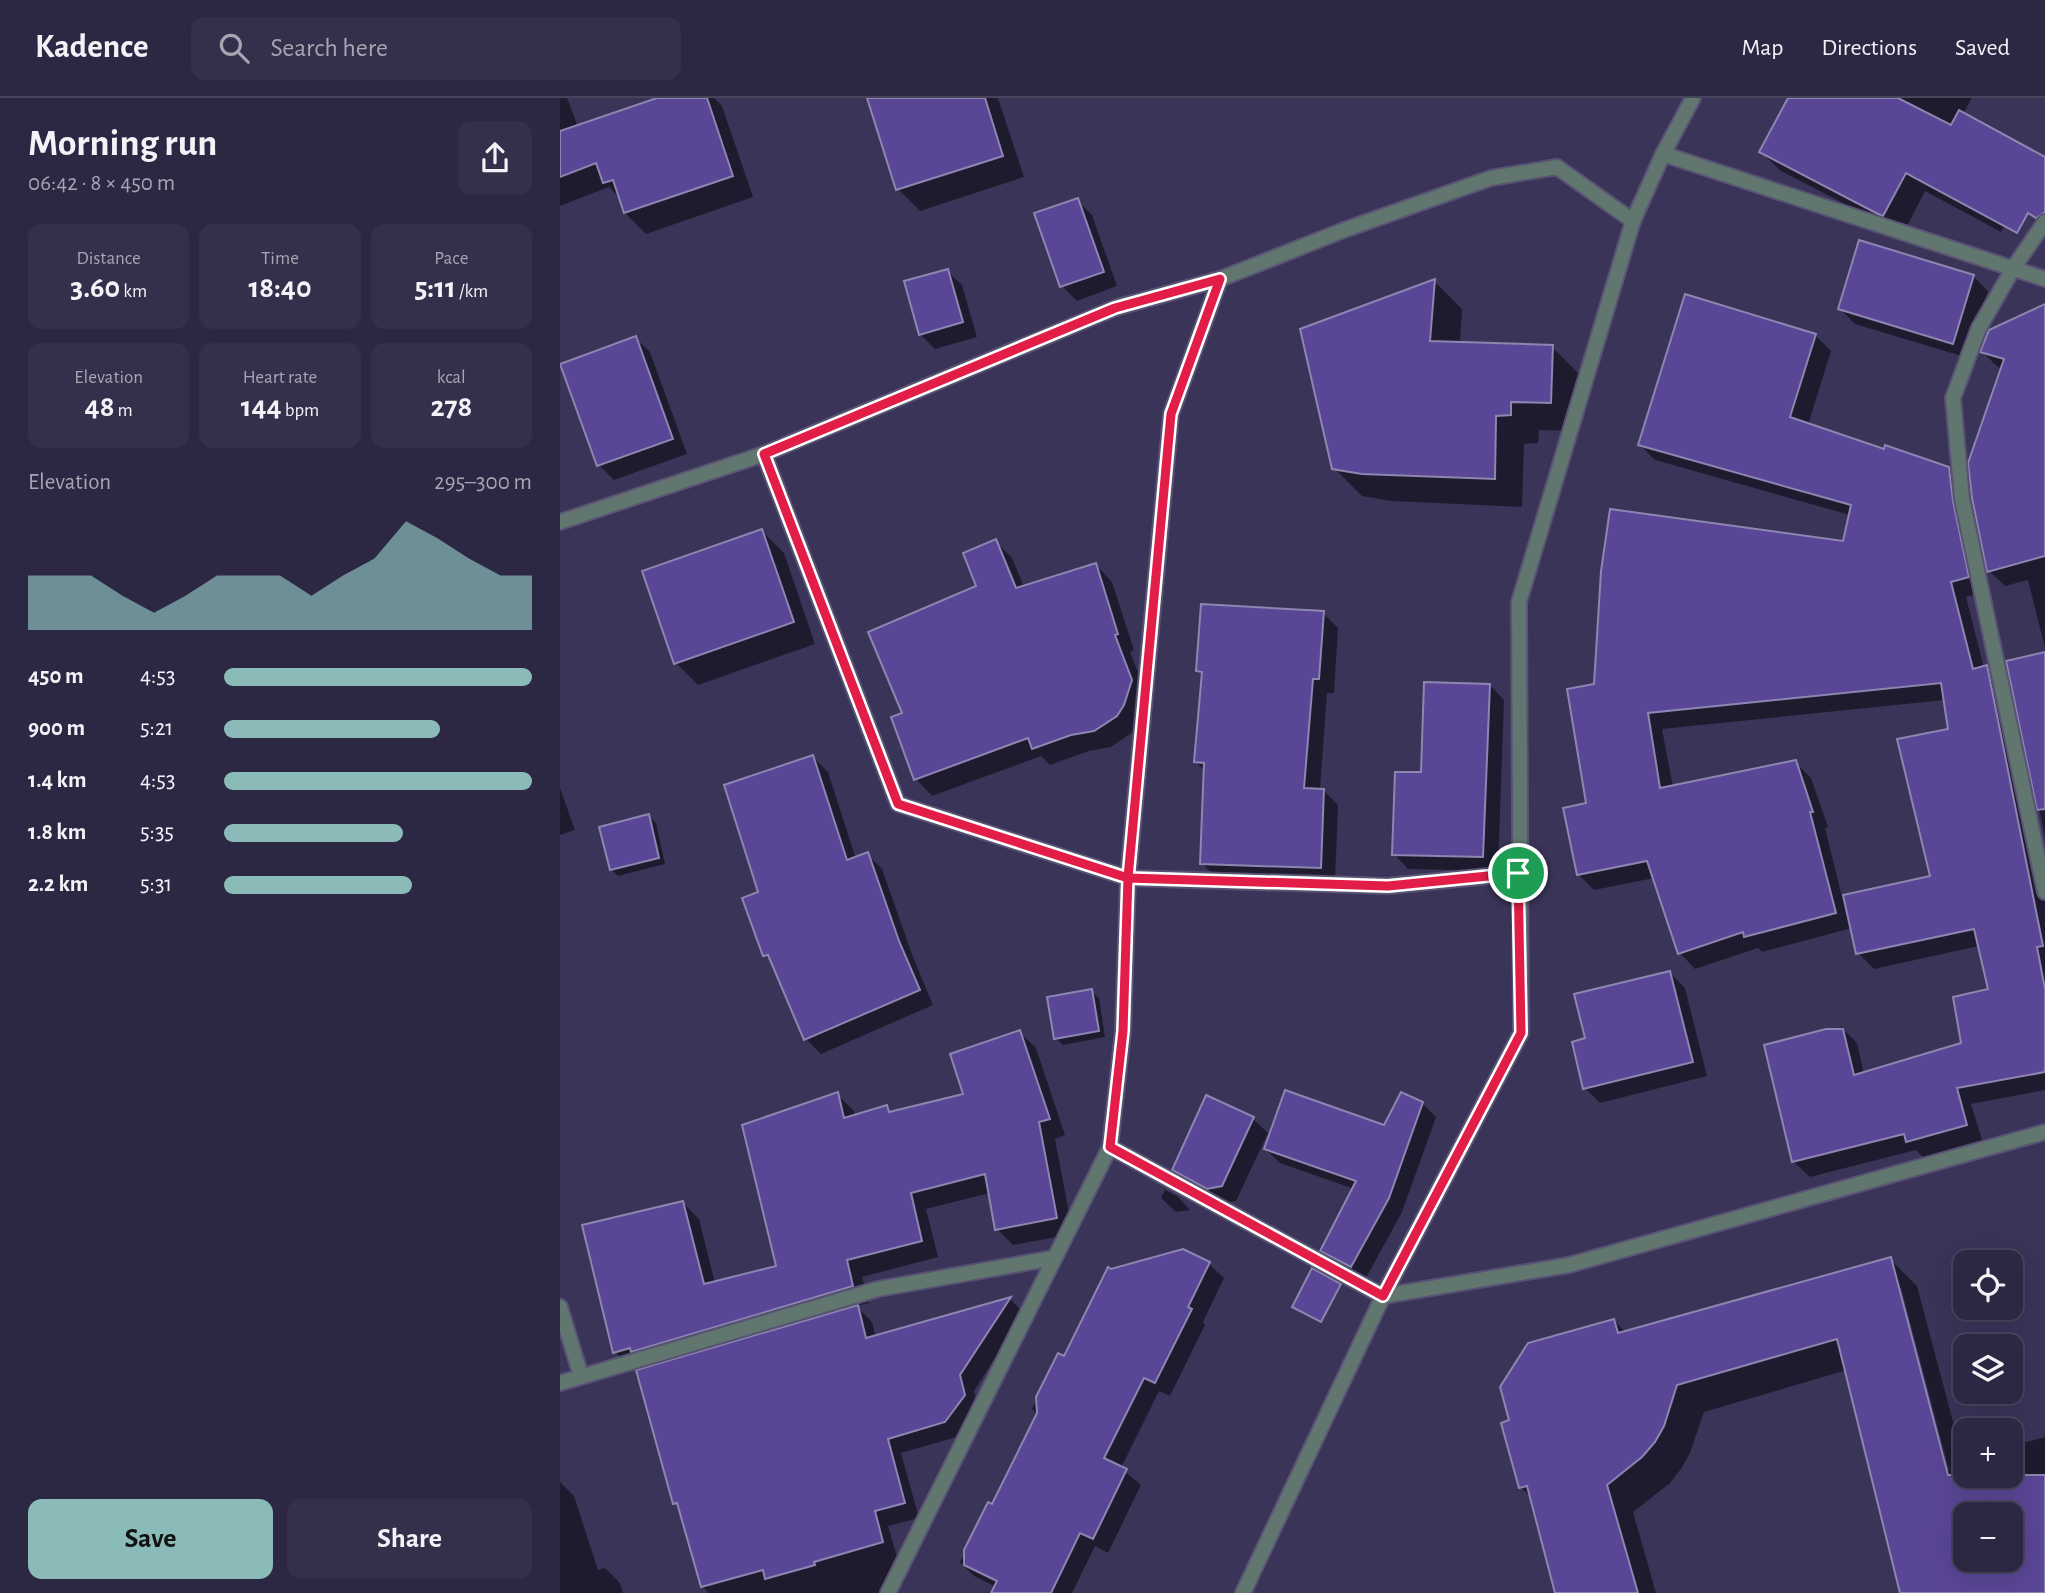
<!DOCTYPE html>
<html lang="en">
<head>
<meta charset="utf-8">
<style>
  body { margin:0; font-family:"Alegreya Sans",sans-serif; background:#342f4a; color:#f1f3f6; height:100vh; display:flex; flex-direction:column; font-size:26px; white-space:nowrap }
  * { box-sizing:border-box; margin:0 }
  p { font-size:23px; color:#a6a5b2 }
  .icon { flex:none; width:38px; height:38px; fill:none; stroke:currentColor; stroke-width:2; stroke-linecap:round; stroke-linejoin:round }
  .map { position:relative; flex:1; overflow:hidden }
  .sheet { display:flex; flex-direction:column; background:#2c2743; width:560px }
  .sheet>* { flex:none }
  .fabs { position:absolute; left:1393px; top:1152px; display:grid; gap:14px }
  .fabs a { display:grid; place-items:center; width:70px; height:70px; border-radius:14px; background:#2c2743; box-shadow:0 7px 28px #0002,0 0 0 2px #48445c; font-size:35px }
  .pin { position:absolute; display:grid; place-items:center; width:60px; height:60px; color:#fff; margin:-30px; border:4px solid #fff; border-radius:50%; box-shadow:0 2px 7px #0007 }
  .round { display:grid; place-items:center; flex:none; width:74px; height:74px; border-radius:14px; background:#342f4a }
  .summary { display:flex; align-items:center; justify-content:space-between; height:119px; padding:0 28px }
  h1 { font-size:38px; font-weight:700; line-height:52px }
  .stats { display:grid; grid-template-columns:repeat(3,1fr); gap:10px; height:119px; padding:7px 28px }
  .stats div { display:grid; align-content:center; border-radius:14px; background:#342f4a; text-align:center }
  .stats b { font-size:30px; font-weight:700 }
  .stats small { font-size:19px; font-weight:400 }
  .stats p { font-size:19px }
  .chart { height:196px; padding:14px 28px }
  .chart p { display:flex; justify-content:space-between }
  .chart svg { width:100%; height:126px; margin-top:7px; fill:#8bbbb9; opacity:.7 }
  .cta { display:flex; gap:14px; margin-top:auto; padding:14px 28px }
  .cta a { flex:1; height:80px; border-radius:14px; background:#8bbbb9; color:#111; font-size:28px; font-weight:700; line-height:80px; text-align:center }
  .cta a+a { background:#342f4a; color:#f1f3f6 }
  ul { padding:0 28px; list-style:none; font-size:23px }
  li { display:grid; grid-template-columns:112px 84px 1fr; align-items:center; height:52px }
  li i { height:18px; border-radius:9px; background:#8bbbb9 }
  header { display:flex; align-items:center; gap:42px; box-sizing:border-box; height:98px; padding:0 35px; background:#2c2743; border-bottom:2px solid #48445c }
  header strong { font-size:33px }
  nav { display:flex; gap:38px; margin-inline-start:auto; font-size:24px }
  .search { width:490px; height:63px; background:#342f4a; display:flex; align-items:center; gap:18px; box-sizing:border-box; padding:0 24px; border-radius:14px; color:#a6a5b2; font-size:26px }
  main { display:flex; flex:1; min-height:0 }
  .map>svg:first-child { display:block }
  .shadow { fill:#0007; fill-rule:evenodd }
  .building { fill:#5a4696; stroke:#8c86b0; stroke-width:2; fill-rule:evenodd }
  .lines { fill:none; stroke-linecap:round; stroke-linejoin:round }
  .service-casing { stroke:#585274; stroke-width:18 }
  .minor-casing { stroke:#585274; stroke-width:18 }
  .service { stroke:#60766e; stroke-width:14 }
  .minor { stroke:#60766e; stroke-width:14 }
  .route-casing { stroke:#fff; stroke-width:14 }
  .route { stroke:#e11d48; stroke-width:9 }
</style>
</head>
<body>
<header>
<strong>Kadence</strong>
<div class="search"><svg class="icon" aria-label="search" viewBox="0 0 24 24"><circle cx="10" cy="10" r="6"/><path d="M15 15l6 6"/></svg>Search here</div>
<nav><a>Map</a><a>Directions</a><a>Saved</a></nav>
</header>
<main>
<section class="sheet">
<div class="summary"><div><h1>Morning run</h1><p>06:42 · 8 × 450 m</p></div><a class="round"><svg class="icon" aria-label="share" viewBox="0 0 24 24"><path d="M12 15V3M7 8l5-5 5 5M5 13v7h14v-7"/></svg></a></div>
<div class="stats">
<div><p>Distance</p><b>3.60<small> km</small></b></div>
<div><p>Time</p><b>18:40</b></div>
<div><p>Pace</p><b>5:11<small> /km</small></b></div>
</div>
<div class="stats">
<div><p>Elevation</p><b>48<small> m</small></b></div>
<div><p>Heart rate</p><b>144<small> bpm</small></b></div>
<div><p>kcal</p><b>278</b></div>
</div>
<div class="chart"><p><span>Elevation</span>295–300 m</p>
<svg viewBox="0 0 160 44" preserveAspectRatio="none"><path d="M0 44V25L10 25L20 25L30 32L40 38L50 32L60 25L70 25L80 25L90 32L100 25L110 19L120 6L130 12L140 19L150 25L160 25V44z"/></svg>
</div>
<ul>
<li><b>450 m</b>4:53<i style="width:100%"></i></li>
<li><b>900 m</b>5:21<i style="width:70%"></i></li>
<li><b>1.4 km</b>4:53<i style="width:100%"></i></li>
<li><b>1.8 km</b>5:35<i style="width:58%"></i></li>
<li><b>2.2 km</b>5:31<i style="width:61%"></i></li>
</ul>
<div class="cta"><a>Save</a><a>Share</a></div>
</section>
<div class="map">
<svg width="1485" height="1495" viewBox="0 0 1485 1495">
  <rect width="100%" height="100%" fill="#3b3459"/>
  <g class="shadow">
    <polygon points="0,0 7,0 18,29 102,0 154,0 162,8 193,99 86,136 65,115 60,100 49,89 0,108"/>
    <polygon points="309,0 438,0 464,79 360,113 338,91"/>
    <polygon points="1230,0 1335,0 1339,2 1340,0 1412,0 1403,16 1482,68 1441,134 1365,93 1343,136 1221,73 1201,54"/>
    <polygon points="517,102 532,117 557,188 517,203 502,188"/>
    <polygon points="387,173 402,187 417,239 375,251 360,236"/>
    <polygon points="1413,178 1428,193 1408,260 1295,226 1280,211"/>
    <polygon points="874,183 902,211 900,246 992,249 1020,277 1018,333 979,332 978,345 964,346 962,409 832,403 802,398 774,370"/>
    <polygon points="1485,208 1485,550 1468,482 1445,488 1429,473 1443,271 1438,269 1422,254 1430,233"/>
    <path d="M1255 237 1271 253 1248 327 1325 353 1389 370 1405 387 1423 494 1406 499 1424 570 1427 569 1443 585 1485 786V992L1411 1006 1422 1042 1363 1059 1356 1052 1250 1079 1234 1064 1206 948 1281 929 1297 945 1304 976 1403 946 1430 892 1419 848 1314 871 1298 855 1292 830 1202 854 1198 850 1135 871 1120 855 1094 780 1034 792 1018 776 1028 706 1035 587 1284 445 1290 417 1095 362 1079 346ZM1385 602 1390 632 1372 779 1282 799 1265 730 1268 729 1251 680 1235 664 1113 689 1102 631Z"/>
    <polygon points="75,240 90,254 127,356 54,382 39,367"/>
    <polygon points="202,433 224,455 255,546 138,587 116,565"/>
    <polygon points="435,443 452,460 464,489 536,467 552,484 574,552 570,554 588,600 580,624 573,634 551,649 529,653 490,667 481,658 372,698 356,681 344,616 419,489"/>
    <polygon points="763,515 778,530 774,595 767,595 760,692 763,692 778,707 775,784 656,780 642,765 645,673 636,664 644,578 638,573"/>
    <polygon points="1485,554 1485,739 1448,564"/>
    <polygon points="930,587 944,602 938,773 848,771 834,756 863,676"/>
    <polygon points="253,659 268,674 296,761 307,756 322,771 353,859 373,907 261,956 246,941 214,866 205,857 201,795"/>
    <polygon points="0,690 15,732 0,737"/>
    <polygon points="89,718 96,725 105,766 58,778 51,771"/>
    <polygon points="1110,875 1125,890 1147,978 1040,1005 1025,990 1027,942"/>
    <polygon points="531,893 539,900 545,939 503,947 496,940"/>
    <polygon points="459,934 476,950 505,1037 495,1041 513,1136 453,1147 437,1131 430,1095 366,1111 378,1159 302,1179 309,1205 296,1208 312,1224 316,1239 450,1201 464,1215 414,1293 419,1313 400,1338 341,1355 359,1420 328,1428 344,1483 337,1495 149,1495 143,1489 121,1412 115,1405 90,1270 87,1267 71,1270 55,1254 123,1105 139,1121 155,1185 218,1169 277,996 294,1013 295,1019 326,1009 332,1015 405,997"/>
    <polygon points="862,1005 876,1019 842,1114 805,1182 777,1167 762,1152 794,1091 720,1065 706,1051 825,1029"/>
    <polygon points="693,1021 708,1035 676,1103 664,1105 629,1086 614,1072"/>
    <polygon points="605,1092 617,1098 630,1112 616,1114 601,1100"/>
    <path d="M1330 1161 1357 1188 1403 1361 1405 1360V1377H1451V1348L1485 1339V1495H1342L1287 1272 1144 1314 1130 1355 1121 1371 1109 1386 1073 1414 1096 1495H997L972 1401 961 1389 951 1324 1054 1222 1066 1235ZM1337 1190H1341L1389 1372 1385 1373ZM1405 1416H1451V1461H1405Z"/>
    <polygon points="649,1166 664,1180 643,1224 645,1227 610,1298 599,1293 561,1370 581,1387 548,1455 535,1448 512,1495 433,1495 436,1489 414,1478 400,1464 429,1406 433,1408 478,1317 472,1311 499,1257 505,1260"/>
    <polygon points="0,1384 14,1398 38,1472 45,1470 60,1485 63,1495 0,1495"/>
  </g>
  <g class="building">
    <polygon points="97,0 147,0 173,78 64,115 53,82 43,85 36,65 0,79 0,33"/>
    <polygon points="307,0 425,0 443,58 336,92"/>
    <polygon points="1228,0 1338,0 1391,27 1399,12 1485,59 1485,114 1476,120 1468,115 1457,135 1346,75 1323,118 1318,116 1199,54"/>
    <polygon points="518,100 544,174 500,189 474,115"/>
    <polygon points="1299,142 1414,177 1393,246 1278,211"/>
    <polygon points="388,171 403,224 359,237 344,183"/>
    <polygon points="875,181 870,243 993,247 991,305 951,304 951,317 936,318 935,381 802,376 772,371 740,231"/>
    <polygon points="1125,196 1256,236 1230,319 1324,351 1325,347 1389,369 1393,403 1409,479 1391,484 1413,571 1427,567 1483,848 1477,849 1485,891 1485,974 1397,990 1407,1027 1346,1044 1344,1036 1232,1064 1204,947 1266,931 1283,931 1294,977 1401,945 1393,899 1428,891 1414,831 1296,856 1283,797 1370,778 1337,641 1388,631 1381,585 1088,615 1100,690 1236,662 1253,714 1250,714 1276,815 1184,839 1183,834 1118,856 1087,763 1017,777 1003,710 1026,705 1007,591 1034,586 1041,473 1050,411 1283,443 1291,407 1078,347"/>
    <polygon points="1485,206 1485,458 1427,474 1412,400 1408,365 1444,261 1420,254 1429,232"/>
    <polygon points="76,238 113,341 37,368 0,266"/>
    <polygon points="202,431 234,524 114,566 82,473"/>
    <polygon points="436,441 456,490 536,465 558,536 555,537 572,582 564,607 557,618 534,633 511,637 472,651 468,640 354,682 331,619 342,615 308,534 416,488 403,455"/>
    <polygon points="641,506 764,513 759,581 753,581 744,690 764,691 761,770 640,766 644,665 634,664 642,574 636,573"/>
    <polygon points="1485,554 1485,711 1477,712 1446,563"/>
    <polygon points="864,584 930,586 923,759 832,757 835,674 861,674"/>
    <polygon points="253,657 287,762 308,754 339,843 360,892 244,942 208,857 203,858 182,800 198,794 164,687"/>
    <polygon points="89,716 99,760 50,772 39,729"/>
    <polygon points="1110,873 1133,964 1023,991 1012,944 1025,940 1014,896"/>
    <polygon points="532,891 539,933 494,941 487,899"/>
    <polygon points="460,932 490,1021 479,1024 497,1120 435,1132 425,1076 351,1095 362,1143 287,1162 293,1188 71,1254 70,1250 53,1255 22,1127 123,1103 144,1186 216,1168 182,1027 278,994 284,1020 327,1007 329,1014 403,996 390,956"/>
    <polygon points="725,992 824,1027 841,994 863,1004 829,1100 791,1169 760,1153 796,1083 704,1051"/>
    <polygon points="646,997 694,1019 662,1088 647,1091 612,1072"/>
    <polygon points="623,1151 650,1164 628,1209 632,1211 595,1285 584,1280 544,1360 567,1371 533,1441 520,1435 491,1495 431,1495 437,1483 404,1467 404,1452 428,1404 432,1406 477,1315 476,1299 498,1255 504,1258 548,1169 551,1171"/>
    <path d="M1331 1159 1388 1377H1485V1495H1340L1277 1241 1117 1287 1104 1328 1095 1344 1082 1359 1047 1387 1078 1495H995L967 1388 959 1390 941 1325 949 1322 940 1289 968 1245 1054 1221 1058 1235ZM1405 1416H1451V1461H1405Z"/>
    <polygon points="752,1170 781,1186 761,1224 732,1209"/>
    <polygon points="451,1199 400,1277 405,1297 385,1324 328,1341 345,1405 315,1413 323,1444 254,1464 255,1467 205,1481 203,1472 141,1489 117,1405 113,1406 76,1272 298,1207 306,1240"/>
  </g>
  <g class="lines">
    <g class="service-casing">
      <polyline id="service" points="0,1209 21,1278"/>
    </g>
    <g class="minor-casing">
      <g id="minor">
        <polyline points="1103,56 1485,181"/>
        <polyline points="1485,124 1454,169 1419,230 1393,300 1402,401 1485,794"/>
        <polyline points="204,356 338,706 568,780 828,788 959,775"/>
        <polyline points="0,424 204,356 555,210 660,181 784,132 931,80 997,69 1073,123"/>
        <polyline points="550,1049 563,933 568,780 611,316 660,181"/>
        <polyline points="0,1285 318,1191 494,1160"/>
        <polyline points="328,1495 550,1049 823,1198 1009,1167 1485,1034"/>
        <polyline points="683,1495 823,1198 961,935 959,504 1073,123 1103,56 1133,0"/>
      </g>
    </g>
    <use href="#service" class="service"/>
    <use href="#minor" class="minor"/>
  </g>
  <g class="lines">
    <g class="route-casing">
      <polyline id="route" points="958,775 828,788 568,780 338,706 204,356 555,210 660,181 611,316 568,780 563,933 550,1049 823,1198 961,935 958,775"/>
    </g>
    <use href="#route" class="route"/>
  </g>
</svg>
<div class="fabs">
<a><svg class="icon" aria-label="locate" viewBox="0 0 24 24"><circle cx="12" cy="12" r="6"/><path d="M12 2v4M12 18v4M2 12h4M18 12h4"/></svg></a>
<a><svg class="icon" aria-label="layers" viewBox="0 0 24 24"><path d="M12 4l9 5-9 5-9-5zM3 14l9 5 9-5"/></svg></a>
<a>+</a>
<a>−</a>
</div>
<div class="pin" style="left:958px;top:775px;background:#1e9e55"><svg class="icon" aria-label="arrive" viewBox="0 0 24 24"><path d="M6 21V4h12l-3 4 3 4H6"/></svg></div>
</div>
</main>
</body>
</html>
